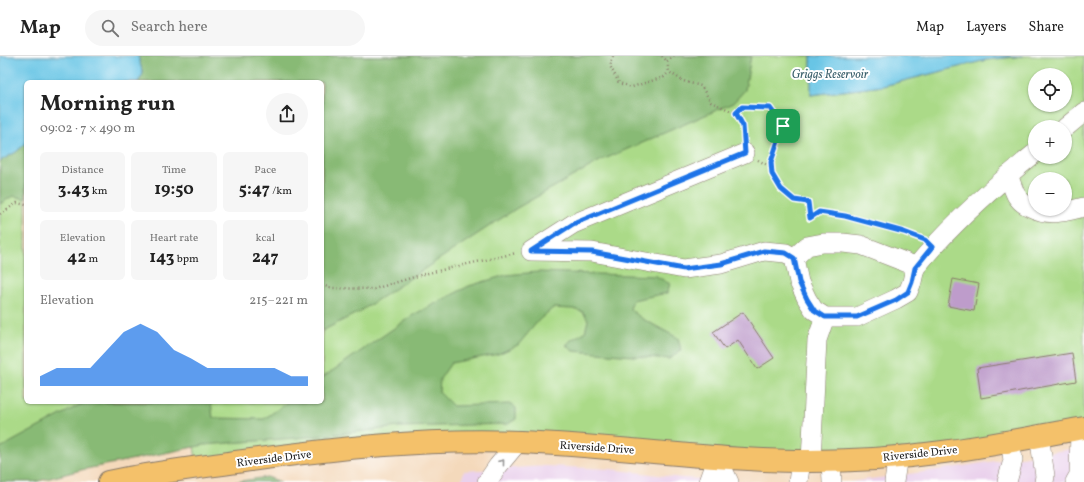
<!DOCTYPE html>
<html lang="en">
<head>
<meta charset="utf-8">
<style>
  body { margin:0; font-family:Vollkorn,serif; background:#f6f6f6; color:#222; height:100vh; display:flex; flex-direction:column; font-size:15px; white-space:nowrap }
  * { box-sizing:border-box; margin:0 }
  p { font-size:13px; color:#767676 }
  .icon { flex:none; width:22px; height:22px; fill:none; stroke:currentColor; stroke-width:2; stroke-linecap:round; stroke-linejoin:round }
  .map { position:relative; flex:1; overflow:hidden }
  .details { position:absolute; left:24px; top:24px; width:300px; height:324px; display:flex; flex-direction:column; background:#fff; border-radius:6px; box-shadow:0 1px 3px #0004 }
  .details>* { flex:none }
  .controls { position:absolute; left:1028px; top:12px; display:grid; gap:8px }
  .controls a { display:grid; place-items:center; width:44px; height:44px; border-radius:50%; background:#fff; box-shadow:0 1px 3px #0004; font-size:20px }
  .pin { position:absolute; display:grid; place-items:center; width:34px; height:34px; color:#fff; margin:-17px; border-radius:8px; box-shadow:0 2px 6px #0006 }
  .round { display:grid; place-items:center; flex:none; width:42px; height:42px; border-radius:21px; background:#f6f6f6 }
  .headline { display:flex; align-items:center; justify-content:space-between; height:68px; padding:0 16px }
  h1 { font-size:22px; font-weight:700; line-height:30px }
  .figures { display:grid; grid-template-columns:repeat(3,1fr); gap:6px; height:68px; padding:4px 16px }
  .figures div { display:grid; align-content:center; border-radius:6px; background:#f6f6f6; text-align:center }
  .figures b { font-size:17px; font-weight:700 }
  .figures small { font-size:11px; font-weight:400 }
  .figures p { font-size:11px }
  .chart { height:112px; padding:8px 16px }
  .chart p { display:flex; justify-content:space-between }
  .chart svg { width:100%; height:72px; margin-top:4px; fill:#1a73e8; opacity:.7 }
  header { display:flex; align-items:center; gap:24px; box-sizing:border-box; height:56px; padding:0 20px; background:#fff; border-bottom:1px solid #e0e0e0 }
  header strong { font-size:19px }
  nav { display:flex; gap:22px; margin-inline-start:auto; font-size:14px }
  .search { width:280px; height:36px; background:#f6f6f6; display:flex; align-items:center; gap:10px; box-sizing:border-box; padding:0 14px; border-radius:22px; color:#767676; font-size:15px }
  .map>svg:first-child { display:block }
  .built { fill:#ead1ec }
  .green { fill:#abda88; stroke:#647b52; fill-rule:evenodd }
  .forest { fill:#88ba74; stroke:#526b48 }
  .water { fill:#67c5e5; stroke:#427080 }
  .building { fill:#be9ccb }
  .lines { fill:none; stroke-linecap:round; stroke-linejoin:round }
  .minor-casing { stroke:#887a6c; stroke-width:20 }
  .major-casing { stroke:#887a6c; stroke-width:24 }
  .path { stroke:#887a6c; stroke-width:2.5; stroke-dasharray:1 3; stroke-linecap:butt }
  .minor { stroke:#fff; stroke-width:19 }
  .major { stroke:#f4c16a; stroke-width:22 }
  .oneway { stroke:#999 }
  .route-casing { stroke:#fff; stroke-width:8 }
  .route { stroke:#1a73e8; stroke-width:5 }
  .labels { text-anchor:middle; stroke-width:4; stroke-linejoin:round; paint-order:stroke }
  .street-label { font-size:11px; fill:#1c1c1c; stroke:#fff }
  .water-label { font-size:12px; font-style:italic; fill:#3a606c; stroke:#fff }
</style>
</head>
<body>
<header>
<strong>Map</strong>
<div class="search"><svg class="icon" aria-label="search" viewBox="0 0 24 24"><circle cx="10" cy="10" r="6"/><path d="M15 15l6 6"/></svg>Search here</div>
<nav><a>Map</a><a>Layers</a><a>Share</a></nav>
</header>
<div class="map">
<svg width="1084" height="426" viewBox="0 0 1084 426">
  <rect width="100%" height="100%" fill="#fff"/>
  <filter id="ink" filterUnits="userSpaceOnUse"><feTurbulence type="fractalNoise" baseFrequency=".025" numOctaves="2"/><feDisplacementMap in="SourceGraphic" scale="8" xChannelSelector="R" yChannelSelector="G"/><feConvolveMatrix kernelMatrix="1 2 1 2 8 2 1 2 1" color-interpolation-filters="sRGB"/></filter>
  <filter id="wash" filterUnits="userSpaceOnUse"><feTurbulence type="fractalNoise" baseFrequency=".012" numOctaves="4" result="noise"/><feDisplacementMap in="SourceGraphic" scale="16" xChannelSelector="R" yChannelSelector="G"/><feGaussianBlur stdDeviation="0.9" result="paint"/><feColorMatrix in="noise" values="0 0 0 0 0 0 0 0 0 0 0 0 0 0 0 0 0 1.4 0 .05"/><feComposite in="paint" operator="in"/></filter>
  <g filter="url(#wash)">
    <rect width="100%" height="100%" fill="#f4d9bb"/>
    <g class="built">
      <polygon points="1084,391 1084,426 849,426 938,414"/>
      <polygon points="546,410 610,413 682,422 754,426 461,426 464,415"/>
    </g>
    <path class="green" d="M138 0H811V39L883 30 986 4 1023 0H1084V372L898 400 518 386 197 411 189 354 0 426V105L16 96 26 87V346H322V26H138L143 18ZM1035 19H1065V49H1035ZM1035 71H1065V101H1035ZM1035 123H1065V153H1035Z"/>
    <g class="forest">
      <polygon points="138,0 751,0 745,34 733,47 600,105 517,152 359,256 322,275 322,26 138,26 143,18"/>
      <polygon points="26,87 26,143 13,140 0,148 0,105 16,96"/>
      <polygon points="538,216 656,220 670,228 667,237 633,244 630,253 641,262 678,282 681,294 669,303 573,295 566,289 571,284 585,276 588,264 583,256 573,253 553,252 539,264 518,289 498,298 451,307 440,323 439,336 453,350 511,348 516,352 516,363 508,368 399,371 321,380 204,389 81,414 35,426 0,426 0,392 85,346 211,346 213,362 264,363 288,346 322,346 322,322 413,259 469,230 506,219"/>
      <polygon points="267,421 281,426 235,426"/>
    </g>
    <g class="water">
      <polygon points="0,0 138,0 143,18 138,26 26,26 26,87 16,96 0,105"/>
      <polygon points="811,0 1023,0 986,4 883,30 811,39"/>
    </g>
    <g id="blocks">
      <g class="building">
        <polygon points="953,223 979,228 974,255 948,250"/>
        <polygon points="743,256 774,302 757,313 738,284 725,293 713,276"/>
        <polygon points="1072,297 1076,325 981,342 977,312"/>
      </g>
    </g>
  </g>
  <g filter="url(#ink)">
    <use href="#blocks" fill-opacity="0" stroke="#887a6c" stroke-width="1"/>
    <g class="lines">
      <g class="minor-casing">
        <g id="minor">
          <polyline points="1065,72 1084,56"/>
          <polyline points="745,97 573,168 531,195 592,196 684,213 721,208 764,195 786,197 794,202 799,226 807,243 814,254 825,261 857,261 896,243 908,236 912,226 915,212 910,208 861,189 843,187 823,187 807,190 794,202"/>
          <path d="M1008 119C1011 126 1013 133 1016 139 1019 144 1025 149 1030 151 1050 161 1064 156 1084 151"/>
          <path d="M915 212C950 169 992 132 1035 97"/>
          <polyline points="1039,379 1045,420 1044,426"/>
          <polyline points="717,401 729,426"/>
          <polyline points="831,404 832,426"/>
          <polyline points="811,405 817,284 825,261"/>
          <polyline points="487,426 498,410 518,386"/>
          <polyline points="708,426 717,401"/>
          <polyline points="798,426 801,405"/>
          <polyline points="894,426 898,400"/>
          <polyline points="1007,426 1013,404 1010,384"/>
          <polyline points="1075,426 1079,419 1080,372"/>
        </g>
      </g>
      <g class="major-casing">
        <path id="major" d="M109 426C150 417 194 412 236 406 329 393 426 382 520 386 617 390 713 405 810 405 854 405 900 402 943 396 990 390 1037 380 1084 372"/>
      </g>
      <g class="path">
        <polyline points="613,0 610,10 619,27 632,31 664,21 669,16"/>
        <polyline points="662,0 667,5 669,16 683,25 701,30 711,46 736,57 742,51 770,52 783,70 771,107 772,119 781,133 794,144 808,146 810,162 819,156 845,160 919,182"/>
        <polyline points="667,5 674,0"/>
        <polyline points="736,57 743,70 745,81"/>
        <polyline points="758,104 771,111"/>
        <polyline points="0,158 17,147 26,149"/>
        <polyline points="322,229 331,232 374,233 424,218 516,197"/>
      </g>
      <use href="#minor" class="minor"/>
      <use href="#major" class="major"/>
    </g>
    <defs><path id="oneway-chevron" d="M-2-3.5L2.5 0L-2 3.5" fill="none" stroke-width="1.6" stroke-linecap="round" stroke-linejoin="round"/></defs>
    <use class="oneway" href="#oneway-chevron" transform="translate(502 406) rotate(-51)"/>
  </g>
  <g class="lines" filter="url(#ink)">
    <g class="route-casing">
      <polygon id="route" points="742,51 770,52 783,70 771,106 772,118 781,133 794,144 808,146 810,162 819,156 845,160 904,176 925,184 932,191 915,212 912,226 908,236 896,244 857,261 825,261 814,254 807,243 799,226 794,202 786,197 764,195 721,208 684,213 592,196 531,195 573,168 745,97 743,70 736,57"/>
    </g>
    <use href="#route" class="route"/>
  </g>
  <g class="labels">
    <g class="street-label">
      <text transform="translate(597 391) rotate(4)" y="4">Riverside Drive</text>
      <text transform="translate(920 397) rotate(-6)" y="4">Riverside Drive</text>
      <text transform="translate(274 402) rotate(-7)" y="4">Riverside Drive</text>
    </g>
    <g class="water-label">
      <text x="830" y="22">Griggs Reservoir</text>
    </g>
  </g>
</svg>
<div class="controls">
<a><svg class="icon" aria-label="locate" viewBox="0 0 24 24"><circle cx="12" cy="12" r="6"/><path d="M12 2v4M12 18v4M2 12h4M18 12h4"/></svg></a>
<a>+</a>
<a>−</a>
</div>
<div class="pin" style="left:783px;top:70px;background:#1e9e55"><svg class="icon" aria-label="arrive" viewBox="0 0 24 24"><path d="M6 21V4h12l-3 4 3 4H6"/></svg></div>
<section class="details">
<div class="headline"><div><h1>Morning run</h1><p>09:02 · 7 × 490 m</p></div><a class="round"><svg class="icon" aria-label="share" viewBox="0 0 24 24"><path d="M12 15V3M7 8l5-5 5 5M5 13v7h14v-7"/></svg></a></div>
<div class="figures">
<div><p>Distance</p><b>3.43<small> km</small></b></div>
<div><p>Time</p><b>19:50</b></div>
<div><p>Pace</p><b>5:47<small> /km</small></b></div>
</div>
<div class="figures">
<div><p>Elevation</p><b>42<small> m</small></b></div>
<div><p>Heart rate</p><b>143<small> bpm</small></b></div>
<div><p>kcal</p><b>247</b></div>
</div>
<div class="chart"><p><span>Elevation</span>215–221 m</p>
<svg viewBox="0 0 160 44" preserveAspectRatio="none"><path d="M0 44V38L10 33L20 33L30 33L40 22L50 11L60 6L70 11L80 22L90 27L100 33L110 33L120 33L130 33L140 33L150 38L160 38V44z"/></svg>
</div>
</section>
</div>
</body>
</html>
